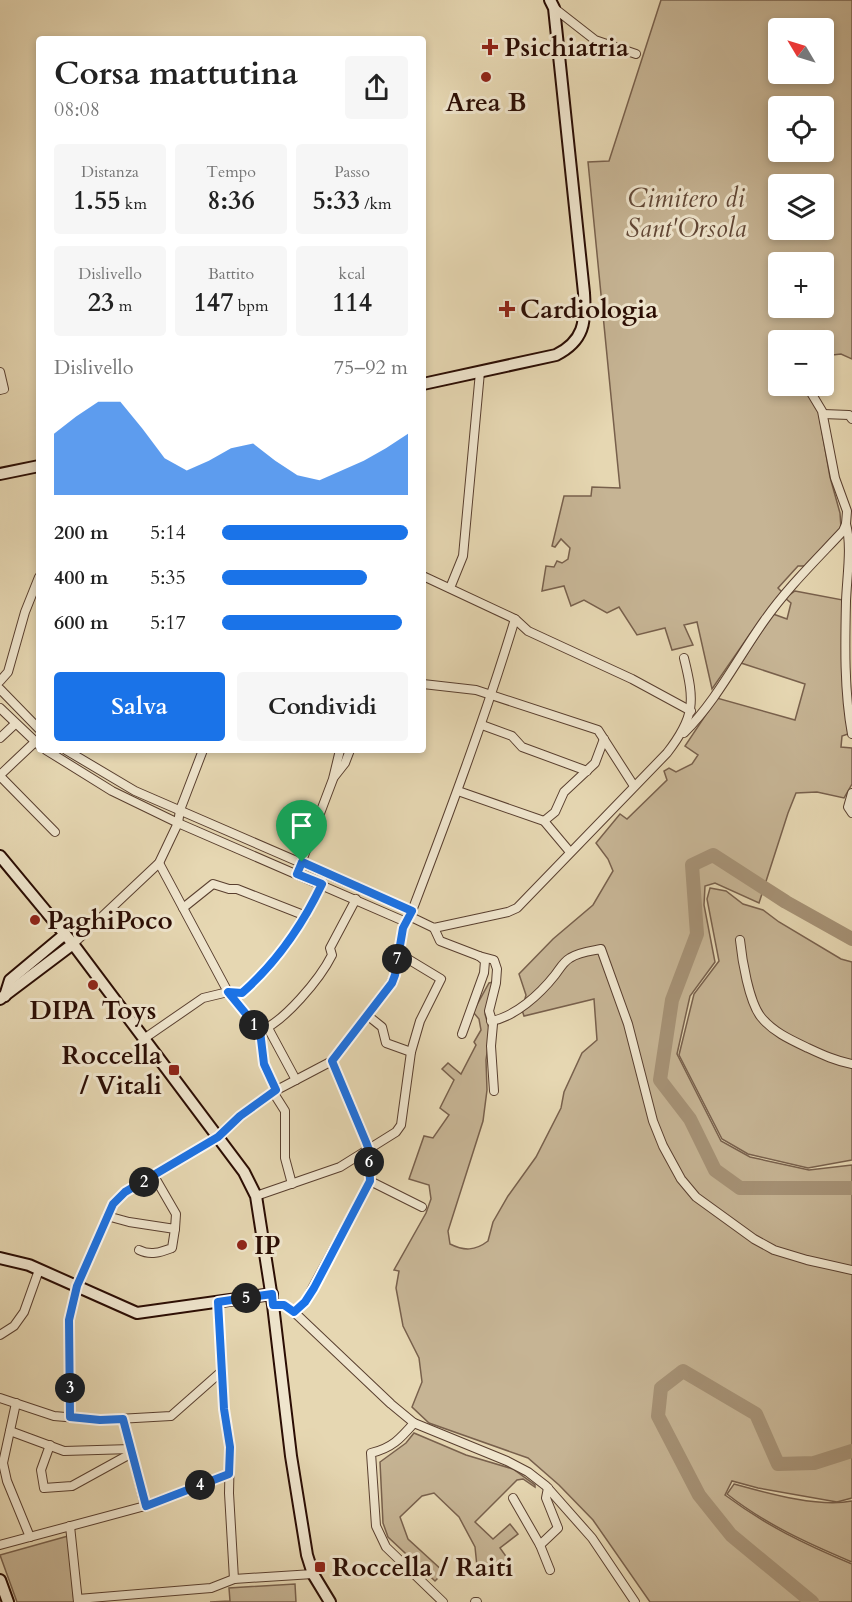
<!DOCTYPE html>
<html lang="it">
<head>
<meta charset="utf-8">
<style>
  body { margin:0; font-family:Cardo,serif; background:#f6f6f6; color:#222; height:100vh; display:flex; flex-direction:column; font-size:22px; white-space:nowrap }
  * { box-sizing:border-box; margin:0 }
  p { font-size:20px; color:#767676 }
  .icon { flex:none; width:33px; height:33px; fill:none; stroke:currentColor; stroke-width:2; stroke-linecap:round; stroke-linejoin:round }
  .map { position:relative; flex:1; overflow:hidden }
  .drawer { position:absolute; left:36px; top:36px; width:390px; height:717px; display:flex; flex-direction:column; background:#fff; border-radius:6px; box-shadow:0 3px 9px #0003 }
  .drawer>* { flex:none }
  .needle { width:39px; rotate:308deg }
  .fabs { position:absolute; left:768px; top:18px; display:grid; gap:12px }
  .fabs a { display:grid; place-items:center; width:66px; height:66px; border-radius:6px; background:#fff; box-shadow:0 3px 9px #0003; font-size:30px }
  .pin { position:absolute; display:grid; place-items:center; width:51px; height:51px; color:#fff; margin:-62px -26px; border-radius:50% 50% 50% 0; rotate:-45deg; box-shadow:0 0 6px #0007 }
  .pin .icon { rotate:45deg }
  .km { position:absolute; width:30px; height:30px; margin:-15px; border-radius:50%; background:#222; color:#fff; font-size:16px; line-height:30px; text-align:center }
  .round { display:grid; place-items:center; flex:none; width:63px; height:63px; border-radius:6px; background:#f6f6f6 }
  .summary { display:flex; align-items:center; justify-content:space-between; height:102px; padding:0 18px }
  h1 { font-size:33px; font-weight:800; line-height:45px }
  .metrics { display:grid; grid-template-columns:repeat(3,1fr); gap:9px; height:102px; padding:6px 18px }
  .metrics div { display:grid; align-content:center; border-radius:6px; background:#f6f6f6; text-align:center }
  .metrics b { font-size:26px; font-weight:800 }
  .metrics small { font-size:16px; font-weight:400 }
  .metrics p { font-size:16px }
  .chart { height:168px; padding:12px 18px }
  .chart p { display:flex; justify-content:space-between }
  .chart svg { width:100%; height:108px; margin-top:6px; fill:#1a73e8; opacity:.7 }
  .cta { display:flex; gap:12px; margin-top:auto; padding:12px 18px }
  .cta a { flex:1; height:69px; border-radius:6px; background:#1a73e8; color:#fff; font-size:24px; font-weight:800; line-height:69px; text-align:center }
  .cta a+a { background:#f6f6f6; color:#222 }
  ul { padding:0 18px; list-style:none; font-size:20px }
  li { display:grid; grid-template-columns:96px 72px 1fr; align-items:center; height:45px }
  li i { height:15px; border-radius:8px; background:#1a73e8 }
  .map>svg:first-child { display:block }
  .green { fill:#c6b494; stroke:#78604c; stroke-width:1.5; fill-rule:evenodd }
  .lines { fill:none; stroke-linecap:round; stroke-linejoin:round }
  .river { stroke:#a69276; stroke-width:14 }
  .street-casing { stroke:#593f2f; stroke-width:10 }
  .secondary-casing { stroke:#2a0c03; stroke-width:14 }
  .street { stroke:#efe5cd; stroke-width:8 }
  .secondary { stroke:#efe5cd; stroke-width:10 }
  .route-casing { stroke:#fff; stroke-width:12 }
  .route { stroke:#1a73e8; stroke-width:8 }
  .poi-dot { fill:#8f2418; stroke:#efe5cd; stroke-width:2 }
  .labels { text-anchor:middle; stroke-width:6; stroke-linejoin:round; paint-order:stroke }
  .poi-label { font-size:26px; font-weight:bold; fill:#2a0c03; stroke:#efe5cd; text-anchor:start }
  .park-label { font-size:26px; font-style:italic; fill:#614736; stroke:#efe5cd }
</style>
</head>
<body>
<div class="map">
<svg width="852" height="1602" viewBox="0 0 852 1602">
  <rect width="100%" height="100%" fill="#e6d7b2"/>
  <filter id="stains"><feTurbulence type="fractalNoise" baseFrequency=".00333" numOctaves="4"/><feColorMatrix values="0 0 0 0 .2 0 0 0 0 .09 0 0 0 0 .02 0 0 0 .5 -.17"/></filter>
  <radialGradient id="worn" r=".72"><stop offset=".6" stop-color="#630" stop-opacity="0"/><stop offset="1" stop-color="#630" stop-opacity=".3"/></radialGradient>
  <g class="green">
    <path d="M661 0H852V359L841 354 824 356V340H778V386H803L818 409 830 477 840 513 841 528 806 566H798L778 588 782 592 750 634 712 689 697 622 684 625 693 645 672 650 665 628 637 635 619 607 607 613 584 600 571 606 564 586 542 591 546 566 554 567 557 561 562 563 568 559 570 548 561 539 555 547 552 546 564 496H591L592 487 620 488 588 162 609 161ZM778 28H824V74H778ZM778 106H824V152H778ZM778 184H824V230H778ZM778 262H824V308H778Z"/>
    <path d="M795 591 843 600 845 708 848 734 842 736 841 747 852 748V784L844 798 817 792 796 793 788 813 759 903 715 883 705 886 704 905 715 962 690 996 677 1054 721 1141 750 1157 809 1170 852 1165V1498L837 1502 758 1488 732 1481 725 1495C767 1526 804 1544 852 1564V1602H650L593 1520 559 1485 528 1458 429 1423 412 1407 422 1382 419 1358 403 1326 396 1288 399 1271 394 1270 426 1213 431 1199 429 1185 409 1179 424 1136 433 1138 449 1115 440 1108 454 1080 442 1069 448 1063 461 1074 476 1045 474 1042 481 1030 479 1019 473 1012 489 983 493 982 485 1014 490 1032 486 1060 487 1090 483 1121 448 1231 450 1244C464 1251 475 1251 488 1241L493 1222 508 1196 536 1157 561 1108 564 1092 582 1053 597 1040 594 999 524 1016 522 1010 526 995 519 974 553 939 593 905 613 871 608 859 596 843 620 814 627 819 667 780 664 771 669 768 676 772 692 764 698 755 685 746 717 698 795 720 805 684 741 663 773 614 787 619 791 603 785 598Z"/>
    <polygon points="710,888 726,891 743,904 763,910 779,922 841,959 852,962 852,1160 808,1168 748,1154 722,1139 679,1055 694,994 719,961 707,899"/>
    <polygon points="414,1433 466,1455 513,1469 535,1485 535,1487 523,1479 517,1480 475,1522 493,1539 510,1524 518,1534 500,1548 510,1562 499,1562 478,1576 475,1547 459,1517 434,1493 422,1496 400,1517 408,1539 444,1572 435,1581 388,1537 383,1523 380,1462 406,1443"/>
    <path d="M734 1484C767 1493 819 1508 852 1501V1562C807 1543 765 1524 727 1494Z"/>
    <polygon points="68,1536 74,1602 17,1602 0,1555"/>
    <polygon points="295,1584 296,1602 210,1602 230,1601 229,1588"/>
  </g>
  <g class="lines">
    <g class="river">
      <polyline points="852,939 786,902 713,855 692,865 697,934 672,1000 660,1080 690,1119 715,1170 740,1188 852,1188"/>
      <polyline points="812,1602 731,1535 699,1495 658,1416 661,1388 683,1371 756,1414 778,1464 814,1463 852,1451"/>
    </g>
    <g class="street-casing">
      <g id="street">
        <polyline points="554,8 595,40 636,54"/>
        <polyline points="0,372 4,389 0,390"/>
        <polyline points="823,414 849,415 852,419"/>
        <path d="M846 524C852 546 847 576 846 601 845 644 844 691 852 734"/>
        <polyline points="423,576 515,619 528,631 632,679 691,711"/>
        <polyline points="450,588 463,556 480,372"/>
        <polyline points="0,681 8,672 25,612 39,577"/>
        <polyline points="423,684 476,690 598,730 634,786"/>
        <polyline points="0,689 39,729"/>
        <polyline points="0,708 39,745"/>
        <polyline points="482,725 512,736 522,747 587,771"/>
        <path d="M684 733C717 700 737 659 764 621 787 588 816 560 843 531L846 524 847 511 835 478 822 411 807 386"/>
        <polyline points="0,738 15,724"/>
        <polyline points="46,750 112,791 178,823 406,922"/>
        <polyline points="66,750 135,791 412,911"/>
        <polyline points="0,775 35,742"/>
        <polyline points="0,776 55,832"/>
        <polyline points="334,777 345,763 350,750"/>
        <polyline points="458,791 544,821 570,852"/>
        <polyline points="852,793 848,807 852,813"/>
        <polyline points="544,821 555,812 564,792 595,763 604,739"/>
        <polyline points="159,863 228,992 260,1031 264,1064 276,1091"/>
        <polyline points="297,874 333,779 340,750"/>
        <polyline points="183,908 213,884 229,889 237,889 306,916"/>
        <path d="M409 916 434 928 508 912 517 908 667 753C695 717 695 702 684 658"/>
        <polyline points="434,928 440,941 479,956 485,961 484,973 462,1034"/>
        <path d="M740 940C742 960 749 1002 761 1017 773 1032 791 1040 808 1048 823 1055 836 1061 852 1064"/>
        <polyline points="73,944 159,863 178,823 180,810 203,750"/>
        <polyline points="479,956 494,960 497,969 496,983 489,1011 493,1024 491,1046 494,1091"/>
        <polyline points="367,1015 382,1027 386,1043 411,1052"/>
        <path d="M491 1021C515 1017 540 994 555 975 559 970 563 962 570 958 579 952 591 951 601 949L628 1024 653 1121 663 1146 681 1179 696 1197 754 1239 774 1250 807 1260 852 1270"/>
        <polyline points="268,1028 296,1080"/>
        <path d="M260 1031C284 1022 320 979 332 955L330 948 356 899"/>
        <path d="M145 1038 203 998 228 992 242 993C277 962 302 926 322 884"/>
        <polyline points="273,1092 285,1111 285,1158 292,1184"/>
        <polyline points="370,1181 422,1207"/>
        <polyline points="256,1196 340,1167 396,1132 401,1125 411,1052 420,1021 441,979 398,953"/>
        <polyline points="107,1216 129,1222 175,1229 176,1214 154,1176"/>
        <path d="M139 1250C151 1256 161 1252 172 1248L175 1229"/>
        <polyline points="273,1305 284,1305 294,1312 305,1302 370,1181 369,1150 332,1061"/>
        <polyline points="294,1312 391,1404 414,1423 507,1461 528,1472 546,1486 592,1538 635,1602"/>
        <polyline points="0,1335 14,1326 24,1312 39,1270"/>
        <polyline points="222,1371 224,1409 230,1447 229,1493 234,1579"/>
        <polyline points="0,1398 54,1416 100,1420 171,1416 222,1371 218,1302"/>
        <polyline points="16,1403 3,1463 7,1481 30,1537"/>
        <path d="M70 1417 69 1320 77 1286 113 1204 125 1192 218 1137 240 1116 273 1092 332 1061 391 983 395 975 403 928 412 911C449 814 485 718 515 619"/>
        <polyline points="123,1419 131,1449"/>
        <path d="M414 1423C400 1439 392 1448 371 1453L376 1526 386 1547 443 1602"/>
        <polyline points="10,1431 64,1451 131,1449 145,1506"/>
        <polyline points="50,1445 41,1470 44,1488 72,1486 132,1453"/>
        <polyline points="513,1498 540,1545 550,1570"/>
        <polyline points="70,1526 78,1602"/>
        <polyline points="0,1545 145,1506 229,1474"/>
        <polyline points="540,1545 558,1528 546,1498 548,1488"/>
        <polyline points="78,1599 211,1588 234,1579 313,1574"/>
        <polyline points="475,1602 477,1602"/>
      </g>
    </g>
    <g class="secondary-casing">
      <g id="secondary">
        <path d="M423 384 556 355C584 341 586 322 584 293L554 8 550 0"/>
        <polyline points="0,474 39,466"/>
        <polyline points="0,856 73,944 244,1172 256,1196 273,1305 291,1456 307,1555 313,1574 330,1602"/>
        <polyline points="5,996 10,980 65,934"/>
        <polyline points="0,999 73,944"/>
        <polyline points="0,1258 29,1265 137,1313 272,1294"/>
        <polyline points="0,1580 8,1602"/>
      </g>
    </g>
    <use href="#street" class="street"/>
    <use href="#secondary" class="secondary"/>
  </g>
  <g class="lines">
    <g class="route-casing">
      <path id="route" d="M302 862 412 911 403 928 395 975 392 983 332 1061 366 1142 369 1150 370 1181 314 1288 305 1302 294 1312 284 1305H273L272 1294 218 1302 224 1409 230 1447 229 1474 146 1506 123 1419 100 1420 70 1417 69 1320 77 1286 113 1204 125 1192 218 1137 240 1116 276 1090 264 1064 260 1031 228 992 242 993C277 962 302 926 322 884L297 874Z"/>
    </g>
    <use href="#route" class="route"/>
  </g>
  <g class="poi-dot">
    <path d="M487 38h6v6h6v6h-6v6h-6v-6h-6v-6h6z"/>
    <circle cx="486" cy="77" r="6"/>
    <path d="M504 300h6v6h6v6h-6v6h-6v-6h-6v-6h6z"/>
    <circle cx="35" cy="920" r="6"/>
    <circle cx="93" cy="985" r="6"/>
    <rect x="168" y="1064" width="12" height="12" rx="3"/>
    <circle cx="242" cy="1245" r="6"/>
    <rect x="314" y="1561" width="12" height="12" rx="3"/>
  </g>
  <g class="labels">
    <g class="poi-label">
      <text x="504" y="56">Psichiatria</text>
      <text x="486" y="111" text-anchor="middle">Area B</text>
      <text x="520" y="318">Cardiologia</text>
      <text x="47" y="929">PaghiPoco</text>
      <text x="93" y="1019" text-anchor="middle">DIPA Toys</text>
      <text x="162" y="1064" text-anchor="end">Roccella<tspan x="162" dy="30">/ Vitali</tspan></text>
      <text x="254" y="1254">IP</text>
      <text x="332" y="1576">Roccella / Raiti</text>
    </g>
    <g class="park-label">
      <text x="686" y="207">Cimitero di<tspan x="686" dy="30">Sant'Orsola</tspan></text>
    </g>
  </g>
  <rect width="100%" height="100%" filter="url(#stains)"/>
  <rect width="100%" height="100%" fill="url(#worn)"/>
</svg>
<div class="fabs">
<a><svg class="needle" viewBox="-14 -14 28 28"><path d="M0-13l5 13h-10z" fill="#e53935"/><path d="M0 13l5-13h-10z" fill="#767676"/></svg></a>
<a><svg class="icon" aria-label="locate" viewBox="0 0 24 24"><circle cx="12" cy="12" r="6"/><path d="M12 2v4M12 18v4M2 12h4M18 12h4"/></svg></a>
<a><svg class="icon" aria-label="layers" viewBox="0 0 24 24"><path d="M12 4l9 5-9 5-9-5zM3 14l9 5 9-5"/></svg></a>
<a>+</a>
<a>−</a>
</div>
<div class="pin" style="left:302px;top:862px;background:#1e9e55"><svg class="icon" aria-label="arrive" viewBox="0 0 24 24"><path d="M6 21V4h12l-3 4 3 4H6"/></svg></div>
<b class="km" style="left:254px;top:1025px">1</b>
<b class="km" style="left:144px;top:1182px">2</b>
<b class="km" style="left:70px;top:1388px">3</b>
<b class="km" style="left:200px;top:1485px">4</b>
<b class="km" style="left:246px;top:1298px">5</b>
<b class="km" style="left:369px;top:1162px">6</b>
<b class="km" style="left:397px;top:959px">7</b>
<section class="drawer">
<div class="summary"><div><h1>Corsa mattutina</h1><p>08:08</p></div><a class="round"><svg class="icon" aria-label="share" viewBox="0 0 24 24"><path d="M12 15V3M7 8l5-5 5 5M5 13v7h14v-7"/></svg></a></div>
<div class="metrics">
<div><p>Distanza</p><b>1.55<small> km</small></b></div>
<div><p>Tempo</p><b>8:36</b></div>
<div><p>Passo</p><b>5:33<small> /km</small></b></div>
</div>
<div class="metrics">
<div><p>Dislivello</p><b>23<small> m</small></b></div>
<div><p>Battito</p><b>147<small> bpm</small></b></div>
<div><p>kcal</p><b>114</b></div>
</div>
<div class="chart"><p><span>Dislivello</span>75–92 m</p>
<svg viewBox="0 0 160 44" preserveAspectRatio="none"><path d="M0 44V19L10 12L20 6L30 6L40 17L50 29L60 34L70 30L80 25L90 23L100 30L110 36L120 38L130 34L140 30L150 25L160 19V44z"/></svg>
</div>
<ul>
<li><b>200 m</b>5:14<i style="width:100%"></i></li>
<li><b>400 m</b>5:35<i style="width:78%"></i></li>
<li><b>600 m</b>5:17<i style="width:97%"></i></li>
</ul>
<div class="cta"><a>Salva</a><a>Condividi</a></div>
</section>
</div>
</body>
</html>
